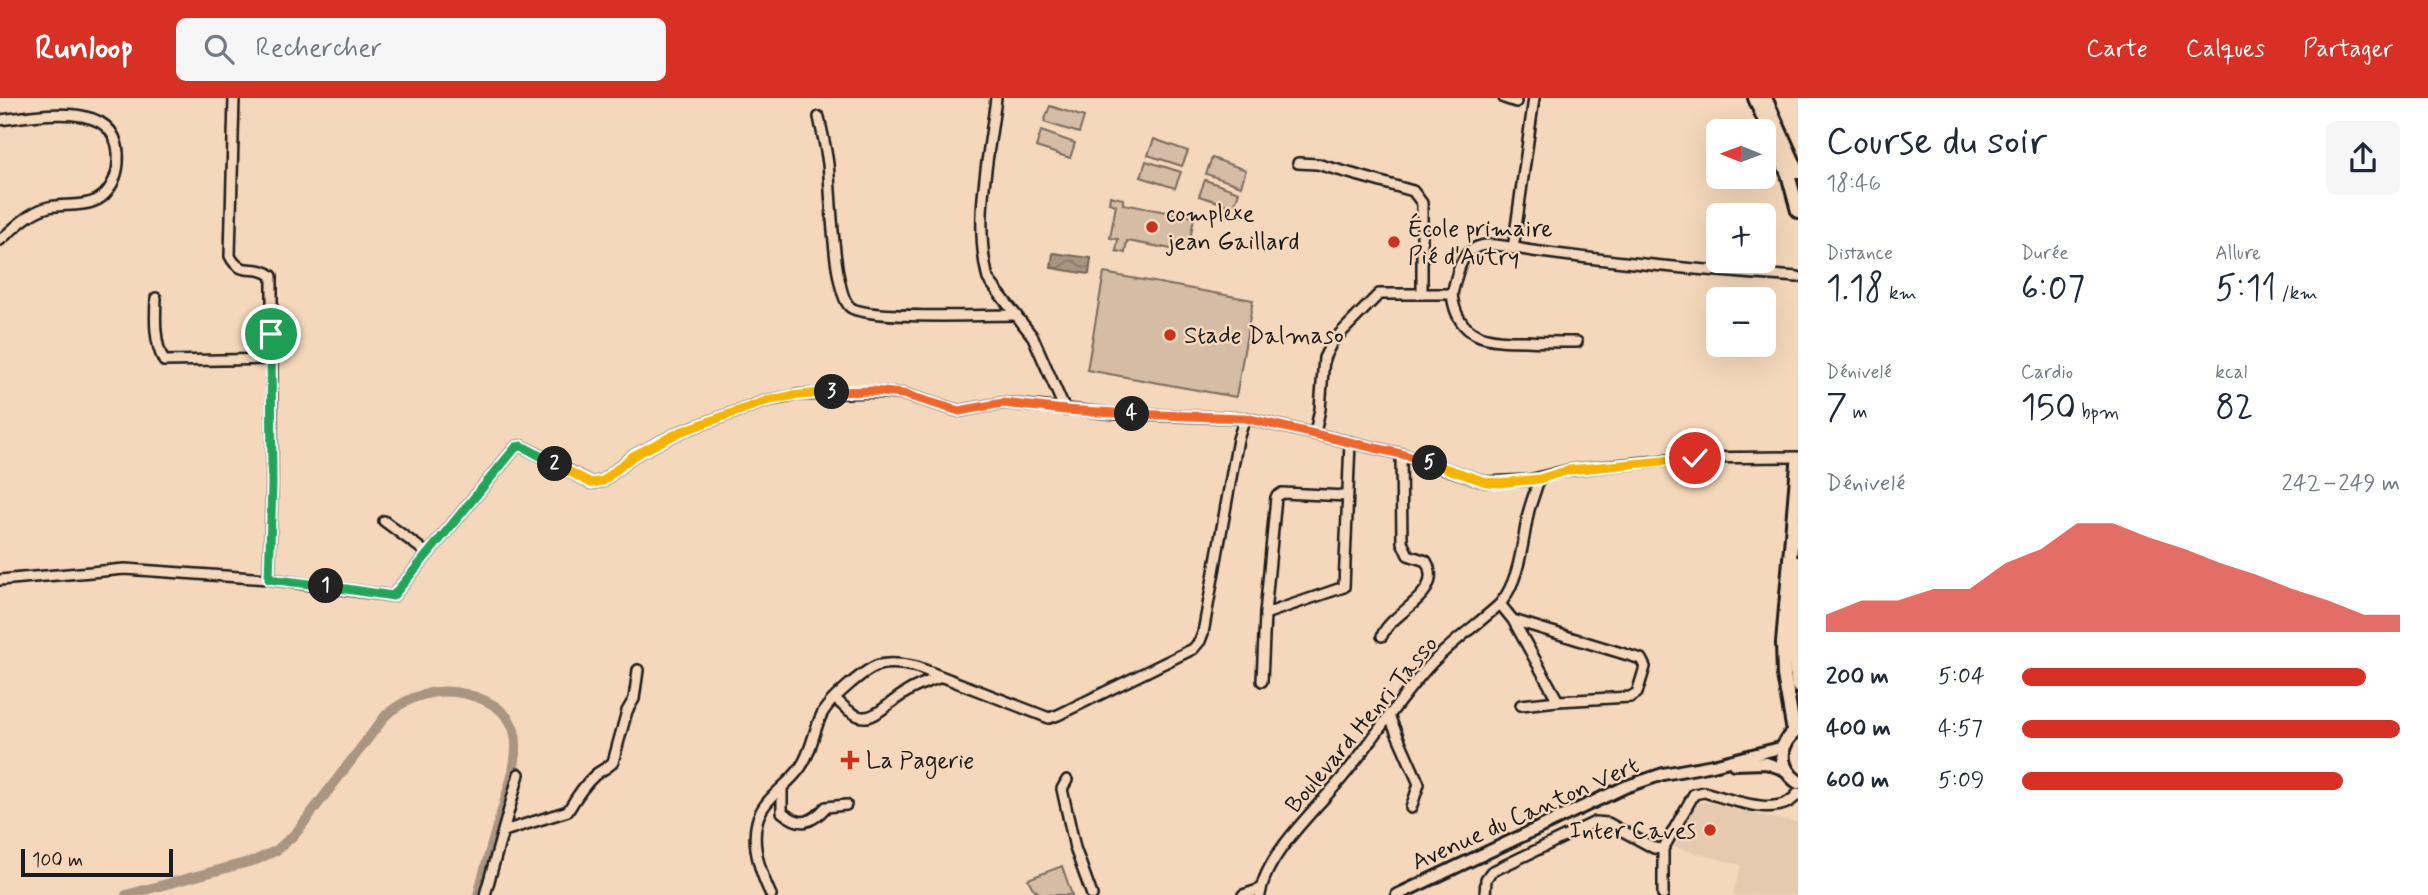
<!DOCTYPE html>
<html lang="fr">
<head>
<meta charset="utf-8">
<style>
  body { margin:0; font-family:Mynerve,sans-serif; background:#f6f6f7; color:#1f2937; height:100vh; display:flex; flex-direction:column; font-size:26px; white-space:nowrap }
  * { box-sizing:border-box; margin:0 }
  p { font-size:23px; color:#747a83 }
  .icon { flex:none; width:38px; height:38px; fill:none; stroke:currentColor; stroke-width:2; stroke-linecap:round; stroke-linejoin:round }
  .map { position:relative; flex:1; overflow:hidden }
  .panel { display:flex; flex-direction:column; background:#fff; width:630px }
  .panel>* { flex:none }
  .needle { width:46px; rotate:271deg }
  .controls { position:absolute; left:1706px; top:21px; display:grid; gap:14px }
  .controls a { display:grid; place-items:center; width:70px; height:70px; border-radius:10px; background:#fff; box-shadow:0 7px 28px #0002; font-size:35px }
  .scale { position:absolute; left:21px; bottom:18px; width:152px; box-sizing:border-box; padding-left:7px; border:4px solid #1c1c1c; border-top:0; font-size:19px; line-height:24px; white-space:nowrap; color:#1c1c1c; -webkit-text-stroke:5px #f5d8bb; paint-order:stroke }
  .pin { position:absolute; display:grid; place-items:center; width:60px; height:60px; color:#fff; margin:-30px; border:4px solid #fff; border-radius:50%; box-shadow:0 2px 7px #0007 }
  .km { position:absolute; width:35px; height:35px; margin:-18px; border-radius:50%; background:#222; color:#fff; font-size:19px; line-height:35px; text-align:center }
  .round { display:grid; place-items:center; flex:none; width:74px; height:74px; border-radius:10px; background:#f6f6f7 }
  .summary { display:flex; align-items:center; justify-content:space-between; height:119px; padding:0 28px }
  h1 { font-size:38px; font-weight:600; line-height:52px }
  .figures { display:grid; grid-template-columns:repeat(3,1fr); gap:10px; height:119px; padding:7px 28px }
  .figures div { display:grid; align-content:center }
  .figures b { font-size:35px; font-weight:600 }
  .figures small { font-size:19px; font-weight:400 }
  .figures p { font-size:19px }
  .chart { height:196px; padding:14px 28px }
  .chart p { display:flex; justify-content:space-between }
  .chart svg { width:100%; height:126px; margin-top:7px; fill:#d93025; opacity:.7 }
  ul { padding:0 28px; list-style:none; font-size:23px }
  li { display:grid; grid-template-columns:112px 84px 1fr; align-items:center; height:52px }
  li i { height:18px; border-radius:9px; background:#d93025 }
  header { display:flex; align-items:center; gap:42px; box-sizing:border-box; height:98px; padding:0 35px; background:#d93025; color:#fff }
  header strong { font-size:33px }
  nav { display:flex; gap:38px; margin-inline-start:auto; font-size:24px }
  .search { width:490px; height:63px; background:#f6f6f7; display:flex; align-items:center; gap:18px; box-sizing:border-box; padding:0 24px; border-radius:10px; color:#747a83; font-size:26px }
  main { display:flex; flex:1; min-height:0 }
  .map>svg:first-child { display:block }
  .built { fill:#e5caaf }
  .green { fill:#d5bca4; stroke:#786c60; stroke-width:2 }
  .water { fill:url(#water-waves); stroke:#706559; stroke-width:2 }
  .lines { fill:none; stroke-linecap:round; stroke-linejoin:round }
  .canal { stroke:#a89582; stroke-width:10 }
  .minor-casing { stroke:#1c1c1c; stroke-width:14 }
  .tertiary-casing { stroke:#1c1c1c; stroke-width:16 }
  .secondary-casing { stroke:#1c1c1c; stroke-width:18 }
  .minor { stroke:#f5d8bb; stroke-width:9 }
  .tertiary { stroke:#f5d8bb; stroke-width:10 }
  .secondary { stroke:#f5d8bb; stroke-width:12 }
  .split-1-casing { stroke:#fff; stroke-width:14 }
  .split-2-casing { stroke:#fff; stroke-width:14 }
  .split-3-casing { stroke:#fff; stroke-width:14 }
  .split-4-casing { stroke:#fff; stroke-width:14 }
  .split-5-casing { stroke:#fff; stroke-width:14 }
  .split-6-casing { stroke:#fff; stroke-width:14 }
  .split-1 { stroke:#22a559; stroke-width:9 }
  .split-2 { stroke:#22a559; stroke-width:9 }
  .split-3 { stroke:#f5b400; stroke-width:9 }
  .split-4 { stroke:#f0652b; stroke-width:9 }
  .split-5 { stroke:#f0652b; stroke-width:9 }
  .split-6 { stroke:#f5b400; stroke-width:9 }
  .poi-dot { fill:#c8321e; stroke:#f5d8bb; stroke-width:2.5 }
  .labels { text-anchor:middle; stroke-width:5; stroke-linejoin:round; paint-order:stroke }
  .poi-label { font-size:24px; fill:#1c1c1c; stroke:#f5d8bb; text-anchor:start }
  .street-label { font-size:24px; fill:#1c1c1c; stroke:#f5d8bb }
</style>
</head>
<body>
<header>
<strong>Runloop</strong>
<div class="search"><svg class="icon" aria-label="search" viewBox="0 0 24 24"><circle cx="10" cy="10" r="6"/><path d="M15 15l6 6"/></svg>Rechercher</div>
<nav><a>Carte</a><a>Calques</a><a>Partager</a></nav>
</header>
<main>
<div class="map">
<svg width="1798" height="797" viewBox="0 0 1798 797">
  <defs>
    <pattern id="water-waves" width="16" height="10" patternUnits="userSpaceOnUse" patternTransform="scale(1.75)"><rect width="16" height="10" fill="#a89582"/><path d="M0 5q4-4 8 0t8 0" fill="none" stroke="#88796a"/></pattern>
  </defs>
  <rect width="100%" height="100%" fill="#f5d8bb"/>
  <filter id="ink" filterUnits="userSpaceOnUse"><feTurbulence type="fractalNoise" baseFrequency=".0143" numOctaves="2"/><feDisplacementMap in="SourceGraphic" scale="14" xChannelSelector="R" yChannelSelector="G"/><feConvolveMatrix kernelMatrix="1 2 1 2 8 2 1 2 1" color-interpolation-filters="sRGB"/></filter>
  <g filter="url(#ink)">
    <polygon class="built" points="1697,704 1712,705 1767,719 1798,724 1798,797 1733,797 1741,767 1673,749 1694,706"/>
    <g class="green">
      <polygon points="1050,8 1084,19 1079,35 1044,24"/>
      <polygon points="1041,33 1075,45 1070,60 1036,49"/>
      <polygon points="1154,41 1188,53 1182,68 1148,57"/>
      <polygon points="1212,60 1246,72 1241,88 1206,76"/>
      <polygon points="1146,63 1181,74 1175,90 1141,79"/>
      <polygon points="1205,82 1239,94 1234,109 1199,98"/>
      <polygon points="1110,98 1123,101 1123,106 1194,119 1188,154 1127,143 1125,155 1116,153 1118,141 1110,140 1116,107 1109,105"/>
      <polygon points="1104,175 1253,202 1236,299 1087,272"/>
      <polygon points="1062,768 1072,797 1041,797 1032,789 1028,781"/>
    </g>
    <polygon class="water" points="1053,155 1091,160 1089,176 1051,170"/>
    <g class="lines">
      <path class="canal" d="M126 797 256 762 277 752 296 735 386 617C409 598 436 589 466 596 539 614 515 667 500 719 492 745 485 771 478 797"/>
      <g class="minor-casing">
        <g id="minor">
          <path d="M234 0 230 158C241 180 256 165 272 178V387L269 481"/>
          <path d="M996 0C989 59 973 122 988 181L1033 239 1065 312"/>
          <polyline points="1504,0 1516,4"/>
          <path d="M819 19C822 34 826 50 828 66 831 92 833 195 850 209 864 222 990 217 1016 217"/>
          <path d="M0 22C43 17 123 0 118 65 117 79 110 95 97 102 83 109 64 106 49 109 30 113 15 130 0 142"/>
          <polyline points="1298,65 1317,66 1413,93 1422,105 1422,196"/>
          <polyline points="1513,151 1534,0"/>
          <path d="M1452 196C1457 242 1489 243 1526 243 1543 244 1560 244 1577 244"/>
          <path d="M156 200C155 220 154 245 164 263L271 261"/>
          <path d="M1315 335 1320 311 1324 260 1332 244 1379 196H1452C1456 181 1459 158 1475 150 1490 142 1516 151 1533 153 1621 165 1709 173 1798 179"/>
          <polyline points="384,423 427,455"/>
          <polyline points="0,482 125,471 269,481 393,498 516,349 522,348 591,385 603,383 633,358 680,334 766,303 797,297 872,294 903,296 959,313 1003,305 1118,316 1245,320 1401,356 1486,384 1529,382 1569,372 1688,360 1798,359"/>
          <polyline points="1500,506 1513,522 1558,603 1630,599 1637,595 1645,569 1641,561 1513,522"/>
          <polyline points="1265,516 1344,489 1350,344"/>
          <path d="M1382 538C1391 513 1446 497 1426 463L1408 457 1402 444 1401 356"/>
          <polyline points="1262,583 1265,516 1276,399 1282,395 1347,398"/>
          <path d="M835 600C868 635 873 615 905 595 917 587 929 583 942 579"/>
          <polyline points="1521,607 1558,603"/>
          <polyline points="1389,618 1419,686 1411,710"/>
          <polyline points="1067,682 1062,691 1075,750 1092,797"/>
          <path d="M782 692V714C800 729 811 726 826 709L846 707"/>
          <path d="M504 733 568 713C575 701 585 686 595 677 601 672 608 670 613 664L627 613 634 601 638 572"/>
          <polyline points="485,797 519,676"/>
          <path d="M771 797C761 776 751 748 757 724 762 701 787 689 800 670 812 654 813 633 822 616 829 602 865 571 879 567 891 564 904 566 917 569L1049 620 1058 617 1193 551 1200 543 1203 535 1238 341 1245 320"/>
          <polyline points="1243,797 1261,791"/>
          <path d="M1260 797C1265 757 1317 710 1342 680 1373 643 1398 601 1431 566 1452 544 1478 526 1500 506 1521 480 1522 443 1529 412 1532 402 1536 391 1539 381"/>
          <polyline points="1485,797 1486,781 1491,774 1595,724 1608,725 1654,750 1663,751"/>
          <path d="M1663 797V751L1694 696 1704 694C1730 701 1781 722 1798 695"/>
        </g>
      </g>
      <g class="tertiary-casing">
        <g id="tertiary">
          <polyline points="1734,666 1766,665 1786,672"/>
          <polyline points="1397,797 1625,689 1663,676 1713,667 1784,649"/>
        </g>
      </g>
      <g class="secondary-casing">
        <g id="secondary">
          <polyline points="1755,0 1788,76 1798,113"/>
          <polyline points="1765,0 1798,74"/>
          <polyline points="1798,465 1792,544 1798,588"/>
          <path d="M1798 631C1777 645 1778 670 1798 684"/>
          <polyline points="1794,634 1784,577 1783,545 1798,366"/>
        </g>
      </g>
      <use href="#minor" class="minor"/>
      <use href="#tertiary" class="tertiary"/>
      <use href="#secondary" class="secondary"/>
    </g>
  </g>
  <g class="lines" filter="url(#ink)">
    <g class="split-1-casing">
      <polyline id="split-1" points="271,236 272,387 269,481 326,488"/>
    </g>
    <g class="split-2-casing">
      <polyline id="split-2" points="326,488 393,498 516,349 522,348 555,366"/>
    </g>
    <g class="split-3-casing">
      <polyline id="split-3" points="555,366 591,385 603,383 633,358 680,334 766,303 790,298 832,294"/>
    </g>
    <g class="split-4-casing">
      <polyline id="split-4" points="832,294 872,293 903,296 959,313 1003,305 1065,312 1132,316"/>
    </g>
    <g class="split-5-casing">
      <polyline id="split-5" points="1132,316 1245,320 1401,356 1430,365"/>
    </g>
    <g class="split-6-casing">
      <polyline id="split-6" points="1430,365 1486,384 1500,385 1539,381 1569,372 1695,360"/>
    </g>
    <use href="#split-1" class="split-1"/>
    <use href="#split-2" class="split-2"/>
    <use href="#split-3" class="split-3"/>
    <use href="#split-4" class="split-4"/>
    <use href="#split-5" class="split-5"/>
    <use href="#split-6" class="split-6"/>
  </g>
  <g class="poi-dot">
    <circle cx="1152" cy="129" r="7"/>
    <circle cx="1394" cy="144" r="7"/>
    <circle cx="1170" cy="237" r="7"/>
    <path d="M846.5 651.5h7v7h7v7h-7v7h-7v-7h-7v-7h7z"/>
    <circle cx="1710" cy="732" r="7"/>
  </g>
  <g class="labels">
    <g class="poi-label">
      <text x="1166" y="123">complexe<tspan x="1166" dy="28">jean Gaillard</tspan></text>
      <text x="1408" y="138">École primaire<tspan x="1408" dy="28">Pié d'Autry</tspan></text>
      <text x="1184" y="245">Stade Dalmaso</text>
      <text x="866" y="670">La Pagerie</text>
      <text x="1696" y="740" text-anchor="end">Inter Caves</text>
    </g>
    <g class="street-label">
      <text transform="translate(1361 626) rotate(-50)" y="8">Boulevard Henri Tasso</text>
      <text transform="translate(1525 715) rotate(-24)" y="8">Avenue du Canton Vert</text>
    </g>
  </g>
</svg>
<div class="controls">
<a><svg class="needle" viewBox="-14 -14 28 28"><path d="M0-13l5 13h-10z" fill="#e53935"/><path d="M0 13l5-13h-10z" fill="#747a83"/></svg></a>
<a>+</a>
<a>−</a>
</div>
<div class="scale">100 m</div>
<div class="pin" style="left:271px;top:236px;background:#1e9e55"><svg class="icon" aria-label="arrive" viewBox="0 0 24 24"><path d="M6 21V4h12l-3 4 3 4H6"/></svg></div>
<div class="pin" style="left:1695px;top:360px;background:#d93025"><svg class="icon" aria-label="check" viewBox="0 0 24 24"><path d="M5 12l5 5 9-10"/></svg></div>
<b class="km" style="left:326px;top:488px">1</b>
<b class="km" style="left:555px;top:366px">2</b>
<b class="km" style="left:832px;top:294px">3</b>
<b class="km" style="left:1132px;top:316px">4</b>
<b class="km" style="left:1430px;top:365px">5</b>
</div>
<section class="panel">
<div class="summary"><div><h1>Course du soir</h1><p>18:46</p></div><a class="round"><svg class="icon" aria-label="share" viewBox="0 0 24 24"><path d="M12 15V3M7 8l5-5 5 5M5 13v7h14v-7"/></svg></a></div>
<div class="figures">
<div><p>Distance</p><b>1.18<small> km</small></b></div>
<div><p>Durée</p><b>6:07</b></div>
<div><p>Allure</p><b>5:11<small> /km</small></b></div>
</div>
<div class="figures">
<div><p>Dénivelé</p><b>7<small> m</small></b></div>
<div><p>Cardio</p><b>150<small> bpm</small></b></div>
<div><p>kcal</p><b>82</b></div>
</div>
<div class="chart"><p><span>Dénivelé</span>242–249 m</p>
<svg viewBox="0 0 160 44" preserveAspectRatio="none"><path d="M0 44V38L10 33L20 33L30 29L40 29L50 20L60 15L70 6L80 6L90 11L100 15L110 20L120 24L130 29L140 33L150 38L160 38V44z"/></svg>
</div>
<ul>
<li><b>200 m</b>5:04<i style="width:91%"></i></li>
<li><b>400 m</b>4:57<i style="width:100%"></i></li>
<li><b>600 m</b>5:09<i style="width:85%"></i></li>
</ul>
</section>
</main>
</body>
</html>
